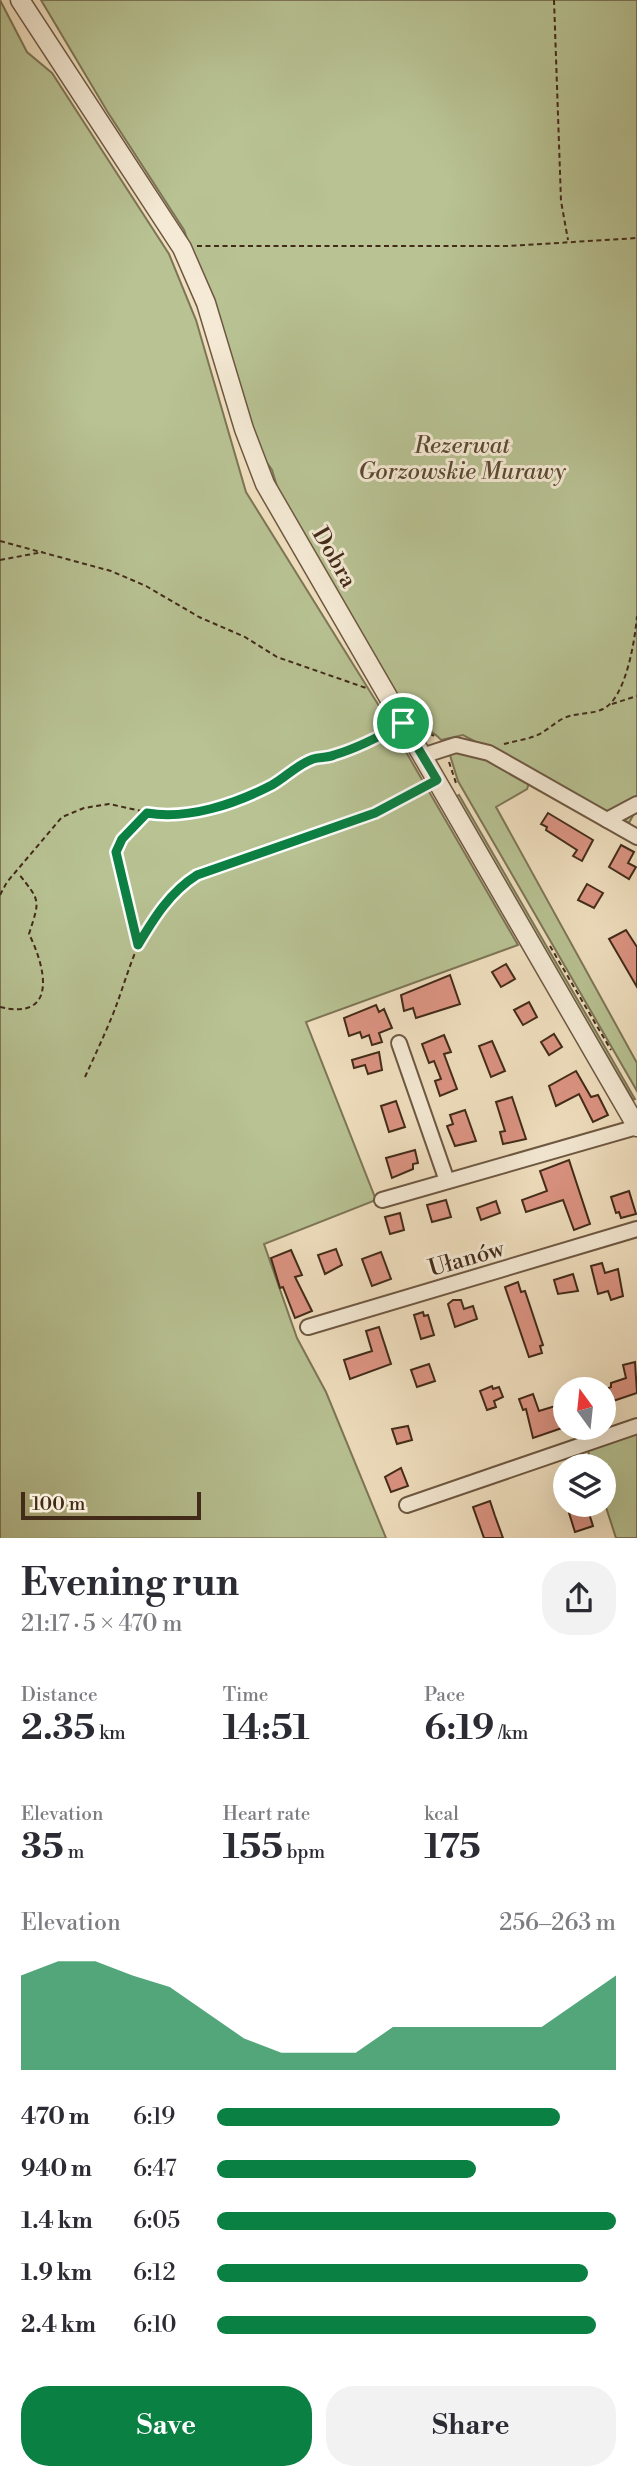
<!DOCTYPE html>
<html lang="en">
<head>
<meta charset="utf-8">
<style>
  body { margin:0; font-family:"Libre Bodoni",serif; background:#f2f2f3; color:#2b2b33; height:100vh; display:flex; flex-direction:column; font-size:26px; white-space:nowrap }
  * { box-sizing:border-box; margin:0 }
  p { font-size:23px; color:#7c7c81 }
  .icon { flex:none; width:38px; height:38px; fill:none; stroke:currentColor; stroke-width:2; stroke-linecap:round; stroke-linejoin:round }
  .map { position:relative; height:1538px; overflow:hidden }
  .details { display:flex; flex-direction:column; background:#fff; flex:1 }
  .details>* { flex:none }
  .needle { width:46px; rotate:345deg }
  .controls { position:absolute; left:553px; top:1377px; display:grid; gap:14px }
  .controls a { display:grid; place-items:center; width:63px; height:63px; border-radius:50%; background:#fff; box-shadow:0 7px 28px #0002; font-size:35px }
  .scale { position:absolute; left:21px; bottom:18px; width:180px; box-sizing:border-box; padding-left:7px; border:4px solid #422b19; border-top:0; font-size:19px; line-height:24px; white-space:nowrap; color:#422b19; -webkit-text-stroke:5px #f5ead5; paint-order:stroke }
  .pin { position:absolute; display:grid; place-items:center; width:60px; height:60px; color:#fff; margin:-30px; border:4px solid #fff; border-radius:50%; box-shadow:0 2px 7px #0007 }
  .round { display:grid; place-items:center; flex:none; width:74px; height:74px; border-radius:28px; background:#f2f2f3 }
  .headline { display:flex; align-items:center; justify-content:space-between; height:119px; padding:0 21px }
  h1 { font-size:38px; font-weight:800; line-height:52px }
  .metrics { display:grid; grid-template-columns:repeat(3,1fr); gap:10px; height:119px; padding:7px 21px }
  .metrics div { display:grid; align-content:center }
  .metrics b { font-size:35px; font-weight:800 }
  .metrics small { font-size:19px; font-weight:400 }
  .metrics p { font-size:19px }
  .chart { height:196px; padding:14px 21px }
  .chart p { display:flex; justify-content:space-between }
  .chart svg { width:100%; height:126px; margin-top:7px; fill:#0b8043; opacity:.7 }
  .cta { display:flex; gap:14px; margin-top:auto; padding:14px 21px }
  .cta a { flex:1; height:80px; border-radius:28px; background:#0b8043; color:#fff; font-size:28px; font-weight:800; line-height:80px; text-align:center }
  .cta a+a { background:#f2f2f3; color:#2b2b33 }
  ul { padding:0 21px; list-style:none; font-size:23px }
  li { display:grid; grid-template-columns:112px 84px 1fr; align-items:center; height:52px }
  li i { height:18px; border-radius:9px; background:#0b8043 }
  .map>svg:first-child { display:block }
  .green { fill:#b8c293; stroke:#7d7656; stroke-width:2 }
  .building { fill:#dc9483; stroke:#422b19; stroke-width:2 }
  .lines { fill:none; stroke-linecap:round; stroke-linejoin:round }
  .minor-casing { stroke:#6e5842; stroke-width:18 }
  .tertiary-casing { stroke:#6e5842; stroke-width:21 }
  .path { stroke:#422b19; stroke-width:2; stroke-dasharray:5 3.5; stroke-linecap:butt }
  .minor { stroke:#f5ead5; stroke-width:14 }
  .tertiary { stroke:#f5ead5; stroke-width:18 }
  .route-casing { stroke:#fff; stroke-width:14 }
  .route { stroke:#0b8043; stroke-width:9 }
  .labels { text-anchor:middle; stroke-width:6; stroke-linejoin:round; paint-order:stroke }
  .park-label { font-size:23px; font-style:italic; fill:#5a4931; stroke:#f5ead5 }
  .street-label { font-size:23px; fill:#422b19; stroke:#f5ead5 }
</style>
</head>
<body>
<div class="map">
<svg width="637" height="1539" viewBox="0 0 637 1539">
  <rect width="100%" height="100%" fill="#f0dfbf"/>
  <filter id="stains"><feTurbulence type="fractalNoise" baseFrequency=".00286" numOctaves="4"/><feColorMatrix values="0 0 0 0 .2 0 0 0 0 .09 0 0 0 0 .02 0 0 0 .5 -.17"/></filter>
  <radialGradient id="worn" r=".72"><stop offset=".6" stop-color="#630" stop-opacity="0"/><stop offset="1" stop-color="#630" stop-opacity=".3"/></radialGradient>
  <g class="green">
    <polygon points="0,0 27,52 52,73 169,254 196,320 246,492 384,714 518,945 306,1022 376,1200 264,1244 297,1338 326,1392 386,1538 0,1539"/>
    <path d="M41 0H637V808L629 823 463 735 441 740C435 732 429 732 422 726 413 719 413 709 403 704L279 493 272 470 260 453 184 230 107 111Z"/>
    <polygon points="454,751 475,754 529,783 527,789 496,807 637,1063 637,1091 458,781 449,752"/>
    <polygon points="459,795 635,1099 633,1100 454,798"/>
    <polygon points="637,1433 637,1538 616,1538 604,1501 604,1466 593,1466 587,1448"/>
  </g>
  <g class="building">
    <polygon points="548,813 593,840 582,861 573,856 577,850 546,830 547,827 541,824"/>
    <polygon points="621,845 634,852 628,863 636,867 629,879 609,867"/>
    <polygon points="587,884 603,893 594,908 578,900"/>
    <polygon points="626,930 637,947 637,987 609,939"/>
    <polygon points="506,964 515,979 501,987 492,972"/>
    <polygon points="450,975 460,1004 416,1018 413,1008 404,1011 401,995"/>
    <polygon points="529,1002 537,1017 523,1025 514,1010"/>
    <polygon points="376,1005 379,1012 384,1009 392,1028 379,1033 382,1042 372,1045 369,1035 362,1038 360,1032 349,1036 344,1018"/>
    <polygon points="554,1034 562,1047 549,1055 541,1042"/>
    <polygon points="444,1035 451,1052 444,1054 457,1089 440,1096 435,1081 441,1079 434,1061 429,1063 422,1044"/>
    <polygon points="492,1041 505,1071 491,1077 479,1046"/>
    <polygon points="379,1052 382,1070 368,1074 365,1065 354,1068 352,1060"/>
    <polygon points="576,1071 591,1097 598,1095 608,1115 593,1122 579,1094 556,1106 549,1086"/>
    <polygon points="512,1097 526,1139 503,1144 500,1132 505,1131 496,1102"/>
    <polygon points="396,1101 405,1127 389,1132 381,1106"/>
    <polygon points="465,1110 476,1141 455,1146 447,1126 453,1124 450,1115"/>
    <polygon points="415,1150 418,1163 413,1164 413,1169 392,1178 386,1158"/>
    <polygon points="569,1160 590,1224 574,1230 563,1200 526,1212 522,1200 547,1191 540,1171"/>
    <polygon points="629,1191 636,1214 621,1218 619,1212 616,1213 611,1197"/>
    <polygon points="446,1200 451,1217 432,1222 427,1205"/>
    <polygon points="496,1201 500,1213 481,1220 477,1208"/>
    <polygon points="400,1213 404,1230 390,1234 385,1217"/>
    <polygon points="336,1249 342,1265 325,1274 318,1255"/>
    <polygon points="291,1250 302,1275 295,1277 312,1311 295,1318 283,1287 280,1288 271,1258"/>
    <polygon points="381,1252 391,1279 372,1286 362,1259"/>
    <polygon points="602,1263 605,1273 618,1269 623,1296 611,1300 608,1291 598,1294 591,1266"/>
    <polygon points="573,1274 578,1291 558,1294 554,1280"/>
    <polygon points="518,1282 521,1292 525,1291 543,1345 540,1346 542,1353 529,1357 505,1287"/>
    <polygon points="453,1300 461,1300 464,1309 473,1306 477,1319 455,1327 448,1304"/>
    <polygon points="423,1312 424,1316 428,1315 434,1335 421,1339 414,1315"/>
    <polygon points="379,1327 391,1364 350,1379 344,1360 372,1351 366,1331"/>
    <polygon points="635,1362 637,1393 604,1404 604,1390 611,1387 611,1383 626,1378 623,1365"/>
    <polygon points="429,1364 435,1381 417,1387 411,1370"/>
    <polygon points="492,1386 493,1389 499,1387 503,1397 494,1401 496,1407 487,1410 480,1391"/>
    <polygon points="533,1394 539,1411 565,1403 565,1427 533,1438 526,1409 523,1410 519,1399"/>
    <polygon points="408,1426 412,1440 397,1444 392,1429"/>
    <polygon points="401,1468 408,1486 391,1492 385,1477"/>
    <polygon points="490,1501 495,1516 503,1538 484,1538 473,1507"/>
    <polygon points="587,1507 593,1526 575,1532 569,1513"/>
  </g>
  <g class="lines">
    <g class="minor-casing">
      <g id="minor">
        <polyline points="422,756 456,745 489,753 637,837"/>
        <polyline points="607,820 637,804"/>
        <polyline points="399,1043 447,1181"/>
        <polyline points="382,1200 637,1127"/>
        <polyline points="308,1327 637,1229"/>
        <polyline points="407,1505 637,1426"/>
      </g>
    </g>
    <g class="tertiary-casing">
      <polyline id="tertiary" points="20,0 182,248 206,303 244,429 265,484 637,1127"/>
    </g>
    <g class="path">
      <polyline points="554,0 561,201 568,240"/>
      <polyline points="197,246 509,246 637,238"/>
      <polyline points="0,541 111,571 146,586 199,617 245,637 277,657 366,688"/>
      <polyline points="0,560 43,552"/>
      <polyline points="612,704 637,696"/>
      <polyline points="424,730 434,736"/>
      <path d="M504 744C514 741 525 740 535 736 544 733 553 724 562 719 575 712 591 715 603 709 626 698 635 640 637 616"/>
      <polyline points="449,762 456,783"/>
      <polyline points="0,895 7,882 62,817 84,808 109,804 165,816 187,815 238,799 273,784 314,759 334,755 390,730"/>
      <polyline points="138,944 116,852 122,839 147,814"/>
      <polyline points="550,946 611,1050"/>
      <path d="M0 1007C58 1021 46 968 29 934 40 899 41 902 18 873"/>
      <path d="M85 1077C95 1055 106 1032 115 1009 127 977 136 940 157 912 190 868 225 867 272 851 324 832 376 814 424 787"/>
    </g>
    <use href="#minor" class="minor"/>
    <use href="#tertiary" class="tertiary"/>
  </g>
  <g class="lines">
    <g class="route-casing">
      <path id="route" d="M403 723 437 780 375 813 197 875C170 892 154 918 138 945L116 852 122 839 147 813C188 820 235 804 272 785 286 777 298 764 313 759 320 757 327 758 334 755 358 748 381 736 403 723Z"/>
    </g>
    <use href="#route" class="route"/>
  </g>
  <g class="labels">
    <g class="park-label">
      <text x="462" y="453">Rezerwat<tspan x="462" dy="26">Gorzowskie Murawy</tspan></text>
    </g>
    <g class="street-label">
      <text transform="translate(335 557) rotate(60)" y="8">Dobra</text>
      <text transform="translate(466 1258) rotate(-16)" y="8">Ułanów</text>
    </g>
  </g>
  <rect width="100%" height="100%" filter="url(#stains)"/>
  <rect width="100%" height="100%" fill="url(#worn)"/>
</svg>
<div class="controls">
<a><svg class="needle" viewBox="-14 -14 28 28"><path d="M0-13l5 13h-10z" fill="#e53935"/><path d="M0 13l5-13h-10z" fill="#7c7c81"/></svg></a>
<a><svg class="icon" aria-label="layers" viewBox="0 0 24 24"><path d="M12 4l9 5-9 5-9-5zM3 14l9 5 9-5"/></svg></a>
</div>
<div class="scale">100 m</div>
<div class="pin" style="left:403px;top:723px;background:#1e9e55"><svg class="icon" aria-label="arrive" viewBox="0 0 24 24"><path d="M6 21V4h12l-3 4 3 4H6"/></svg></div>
</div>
<section class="details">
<div class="headline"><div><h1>Evening run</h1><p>21:17 · 5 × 470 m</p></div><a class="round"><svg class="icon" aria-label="share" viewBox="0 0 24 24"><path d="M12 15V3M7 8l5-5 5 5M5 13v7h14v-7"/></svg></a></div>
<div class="metrics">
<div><p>Distance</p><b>2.35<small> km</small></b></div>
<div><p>Time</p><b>14:51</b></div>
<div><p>Pace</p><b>6:19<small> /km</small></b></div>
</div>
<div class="metrics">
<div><p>Elevation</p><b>35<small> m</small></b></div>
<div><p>Heart rate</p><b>155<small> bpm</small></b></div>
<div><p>kcal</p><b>175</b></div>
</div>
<div class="chart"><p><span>Elevation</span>256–263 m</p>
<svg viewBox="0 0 160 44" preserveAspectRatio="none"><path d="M0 44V11L10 6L20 6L30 11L40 15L50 24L60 33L70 38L80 38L90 38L100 29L110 29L120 29L130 29L140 29L150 20L160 11V44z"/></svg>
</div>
<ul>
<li><b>470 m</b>6:19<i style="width:86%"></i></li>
<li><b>940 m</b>6:47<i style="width:65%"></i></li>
<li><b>1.4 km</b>6:05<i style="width:100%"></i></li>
<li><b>1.9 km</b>6:12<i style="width:93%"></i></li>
<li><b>2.4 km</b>6:10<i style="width:95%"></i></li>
</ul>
<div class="cta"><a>Save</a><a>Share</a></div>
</section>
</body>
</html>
